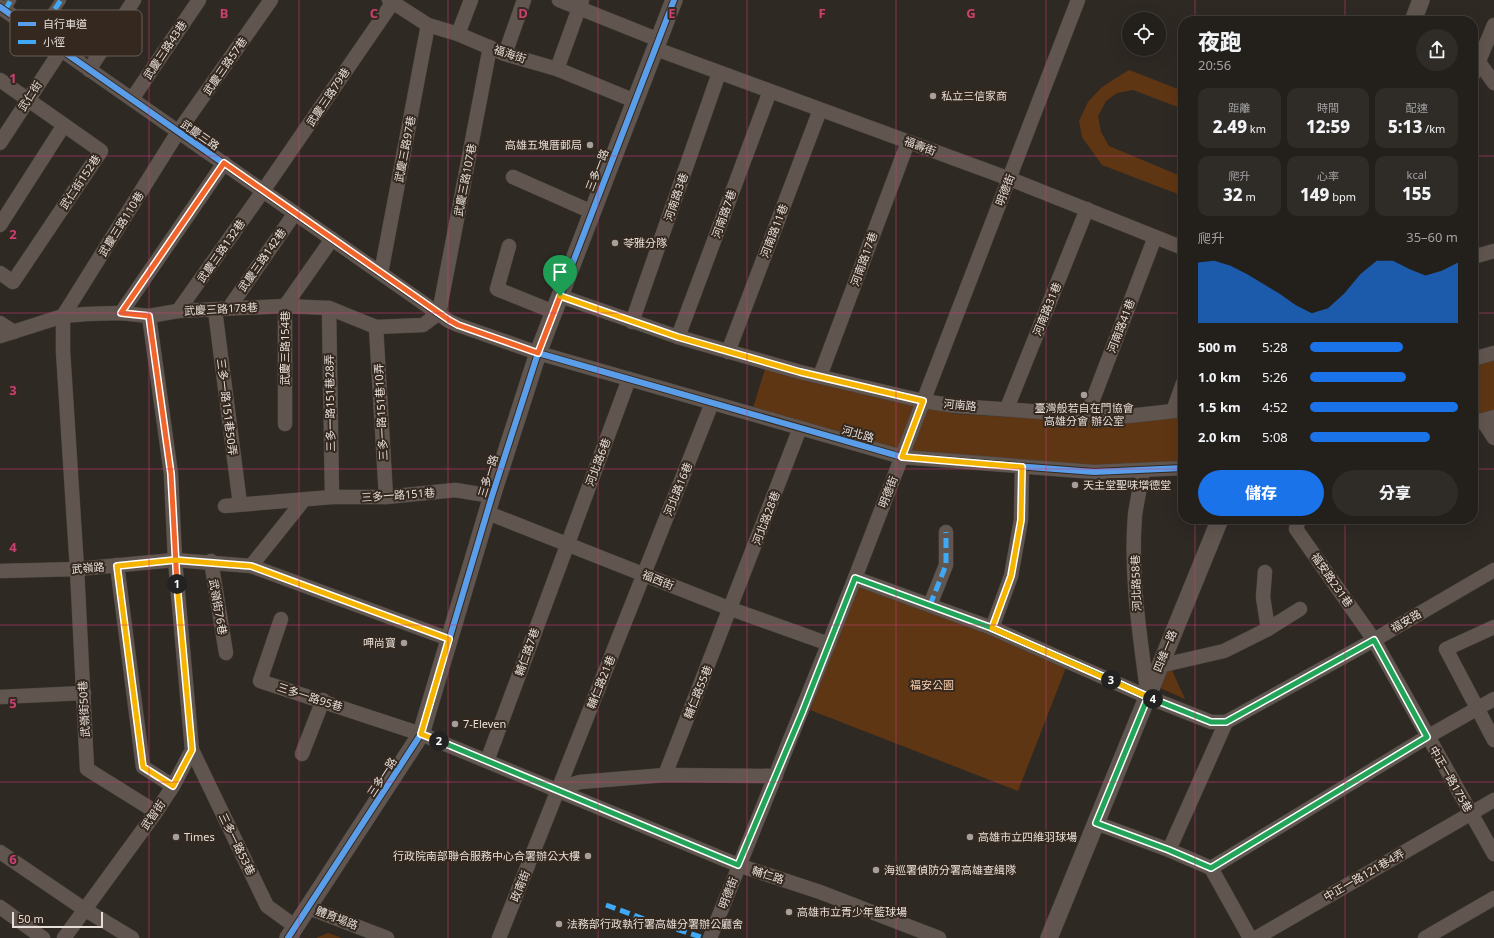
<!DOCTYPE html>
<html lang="zh-TW">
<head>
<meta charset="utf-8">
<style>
  body { margin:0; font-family:"Noto Sans","Noto Sans TC",sans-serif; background:#2f2c28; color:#f1f3f6; height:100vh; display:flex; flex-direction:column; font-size:15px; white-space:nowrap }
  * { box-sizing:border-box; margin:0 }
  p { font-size:13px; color:#a3a2a3 }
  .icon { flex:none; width:22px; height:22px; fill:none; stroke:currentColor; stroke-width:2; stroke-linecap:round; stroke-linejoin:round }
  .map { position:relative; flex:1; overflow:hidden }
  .sheet { position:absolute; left:1178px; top:16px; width:300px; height:508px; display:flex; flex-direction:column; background:#231f1b; border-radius:16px; box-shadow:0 4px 16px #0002,0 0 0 1px #403d3a }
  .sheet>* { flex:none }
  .tools { position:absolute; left:1122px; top:12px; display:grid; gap:8px }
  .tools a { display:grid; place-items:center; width:44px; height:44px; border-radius:50%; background:#231f1b; box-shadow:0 4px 16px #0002,0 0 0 1px #403d3a; font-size:20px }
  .scale { position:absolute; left:12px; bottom:10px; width:91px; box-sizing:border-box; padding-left:4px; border:2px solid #e6ded9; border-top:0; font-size:11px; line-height:14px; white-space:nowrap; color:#e6ded9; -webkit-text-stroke:3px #34281f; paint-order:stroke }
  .pin { position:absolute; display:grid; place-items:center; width:34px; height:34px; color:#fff; margin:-41px -17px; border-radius:50% 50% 50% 0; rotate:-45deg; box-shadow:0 0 4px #0007 }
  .pin .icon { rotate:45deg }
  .km { position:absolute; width:20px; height:20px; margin:-10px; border-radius:50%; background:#222; color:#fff; font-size:11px; line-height:20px; text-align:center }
  .round { display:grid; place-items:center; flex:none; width:42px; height:42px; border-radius:21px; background:#2f2c28 }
  .overview { display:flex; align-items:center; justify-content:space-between; height:68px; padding:0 20px }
  h1 { font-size:22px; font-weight:800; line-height:30px }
  .figures { display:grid; grid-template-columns:repeat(3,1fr); gap:6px; height:68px; padding:4px 20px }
  .figures div { display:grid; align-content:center; border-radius:10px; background:#2f2c28; text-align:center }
  .figures b { font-size:17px; font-weight:800 }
  .figures small { font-size:11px; font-weight:400 }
  .figures p { font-size:11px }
  .chart { height:112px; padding:8px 20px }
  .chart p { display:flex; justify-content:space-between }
  .chart svg { width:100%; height:72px; margin-top:4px; fill:#1a73e8; opacity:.7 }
  .button { display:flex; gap:8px; margin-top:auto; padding:8px 20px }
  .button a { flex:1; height:46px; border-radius:24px; background:#1a73e8; color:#fff; font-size:16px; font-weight:800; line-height:46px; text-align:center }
  .button a+a { background:#2f2c28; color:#f1f3f6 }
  ul { padding:0 20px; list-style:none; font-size:13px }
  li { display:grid; grid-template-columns:64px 48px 1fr; align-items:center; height:30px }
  li i { height:10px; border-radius:5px; background:#1a73e8 }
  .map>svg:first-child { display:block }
  .green { fill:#5f3614 }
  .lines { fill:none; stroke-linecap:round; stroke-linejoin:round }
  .pedestrian-casing { stroke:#4b4642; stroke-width:11 }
  .minor-casing { stroke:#4b4642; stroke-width:15 }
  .tertiary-casing { stroke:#4b4642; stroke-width:18 }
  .pedestrian { stroke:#61564f; stroke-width:10 }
  .minor { stroke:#61564f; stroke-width:14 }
  .tertiary { stroke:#61564f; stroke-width:17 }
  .quiet { stroke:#3fa9f5; stroke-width:5; stroke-dasharray:10 5; stroke-linecap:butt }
  .cycleway-casing { stroke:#34281f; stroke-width:8 }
  .cycleway { stroke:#5a9eea; stroke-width:6 }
  .split-1-casing { stroke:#fff; stroke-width:8 }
  .split-2-casing { stroke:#fff; stroke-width:8 }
  .split-3-casing { stroke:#fff; stroke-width:8 }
  .split-4-casing { stroke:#fff; stroke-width:8 }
  .split-5-casing { stroke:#fff; stroke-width:8 }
  .split-1 { stroke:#f0652b; stroke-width:5 }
  .split-2 { stroke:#f5b400; stroke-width:5 }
  .split-3 { stroke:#22a559; stroke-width:5 }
  .split-4 { stroke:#22a559; stroke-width:5 }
  .split-5 { stroke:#f5b400; stroke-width:5 }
  .grid { fill:none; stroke:#c94074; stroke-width:1; stroke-opacity:0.55 }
  .poi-dot { fill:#a69f9a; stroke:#34281f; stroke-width:1.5 }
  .labels { text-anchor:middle; stroke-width:4; stroke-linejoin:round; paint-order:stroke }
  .street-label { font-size:11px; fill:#e6ded9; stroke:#34281f }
  .poi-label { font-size:11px; fill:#e6ded9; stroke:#34281f; text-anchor:start }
  .park-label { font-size:11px; fill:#facfb1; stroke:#34281f }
  .key { fill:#34281f; stroke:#695f57; stroke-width:1 }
  .key-label { font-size:11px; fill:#e6ded9 }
  .grid-label { font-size:13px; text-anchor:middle; font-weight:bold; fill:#c94074; stroke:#34281f; stroke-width:4; stroke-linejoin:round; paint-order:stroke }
</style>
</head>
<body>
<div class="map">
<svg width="1494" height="938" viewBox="0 0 1494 938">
  <rect width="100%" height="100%" fill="#2f2924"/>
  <g class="green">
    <polygon points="1129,70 1183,91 1183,109 1133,90 1117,93 1106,101 1098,116 1101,132 1109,146 1183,177 1183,196 1102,165 1082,137 1079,121 1088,102 1102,87"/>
    <polygon points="1494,358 1494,410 1473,416 1473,365"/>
    <polygon points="765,369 955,414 1118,423 1183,416 1183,462 1096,467 908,452 752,411"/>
    <polygon points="859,584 1067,665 1018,791 810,710"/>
    <polygon points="1170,666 1185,699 1160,688"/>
    <polygon points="328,933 342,938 316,938"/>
  </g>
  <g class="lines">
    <g class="pedestrian-casing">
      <g id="pedestrian">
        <polyline points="5,10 11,0"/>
        <polyline points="38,34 61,0"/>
      </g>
    </g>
    <g class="minor-casing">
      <g id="minor">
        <polyline points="389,0 428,25 458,34 505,54 557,69 635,101"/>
        <polyline points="559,0 659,40"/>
        <polyline points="0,7 449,321 458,325 538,353 902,457 1094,472 1183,468"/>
        <polyline points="458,34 471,0"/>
        <polyline points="656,49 1010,179 1183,248"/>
        <polyline points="505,54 524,0"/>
        <polyline points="1478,61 1494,83"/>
        <polyline points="557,69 582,0"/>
        <polyline points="89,70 134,0"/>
        <polyline points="1473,75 1494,25"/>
        <polyline points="0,80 101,151 13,282 0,273"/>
        <polyline points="132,99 199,0"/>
        <polyline points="0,143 61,50"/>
        <polyline points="513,177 592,212"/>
        <polyline points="0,225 64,125"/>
        <polyline points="509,246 497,289 554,312"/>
        <polyline points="1473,257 1494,251"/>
        <polyline points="381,273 428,25"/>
        <polyline points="560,296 678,337 800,372 923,401 956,406 1087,415 1128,416 1183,410"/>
        <polyline points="229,308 295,213"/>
        <polyline points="329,308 332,497"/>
        <polyline points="215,310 240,504"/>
        <polyline points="178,311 263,191 393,2"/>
        <polyline points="121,313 224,163"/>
        <polyline points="632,322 719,73"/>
        <polyline points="0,323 14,332"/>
        <polyline points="376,327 386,497"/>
        <polyline points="0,336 63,316 86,314 121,313 149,316 178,311 285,306 329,308 376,327 423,325 439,313 490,47"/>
        <polyline points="678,337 770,91"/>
        <polyline points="728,352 820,110"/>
        <polyline points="1473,359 1494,353"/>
        <polyline points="820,376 908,142"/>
        <polyline points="1007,408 1087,209"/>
        <polyline points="1173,411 1183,383"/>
        <polyline points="1087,415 1155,237"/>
        <polyline points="1483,421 1494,438"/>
        <polyline points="1473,423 1494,417"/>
        <polyline points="285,424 285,306 332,239"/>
        <path d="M1143 470C1141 485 1137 500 1135 515 1130 576 1140 636 1148 697"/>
        <polyline points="225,506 332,497 386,497 455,490 492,496"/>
        <polyline points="488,513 731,609 829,644"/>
        <polyline points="1299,519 1296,529 1374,640 1494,854"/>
        <polyline points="211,561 226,653"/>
        <polyline points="117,565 143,767 173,786"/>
        <polyline points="251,566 303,501"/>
        <polyline points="0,571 77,569 175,560 251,566 449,639"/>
        <polyline points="1265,572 1263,597 1268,629"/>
        <polyline points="855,578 992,628 1148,697 1211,722 1226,722 1374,640 1494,570"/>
        <polyline points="930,605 946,565 946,532"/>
        <polyline points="281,619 260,681 421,734 738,865 820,892 939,938"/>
        <polyline points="1494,627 1446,649 1494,740"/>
        <polyline points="992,628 1011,576 1021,520 1022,467"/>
        <polyline points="1159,666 1224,651 1268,629 1300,609"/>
        <polyline points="0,697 84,693"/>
        <polyline points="192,750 267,906 296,927"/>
        <polyline points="302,754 323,700"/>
        <polyline points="487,761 629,379"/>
        <polyline points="665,775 800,428"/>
        <polyline points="558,789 580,782 665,775 776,776"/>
        <polyline points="156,812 87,769 77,569 63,351 63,316 178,132 271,0"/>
        <polyline points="1096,823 1169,850 1211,868 1250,938"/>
        <polyline points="1169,850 1226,722"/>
        <polyline points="0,852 84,909 132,938"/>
        <polyline points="1211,868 1427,737 1494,699"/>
        <polyline points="0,907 43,938"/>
        <polyline points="309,908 387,938"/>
        <polyline points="64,938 156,812 173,786 192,750 175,560 171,474 149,316"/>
        <polyline points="499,938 712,403"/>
        <polyline points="710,938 855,578 1078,0"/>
        <polyline points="1256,938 1494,800"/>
        <polyline points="1425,938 1494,898"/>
      </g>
    </g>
    <g class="tertiary-casing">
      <g id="tertiary">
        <polyline points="1413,21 1421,0"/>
        <polyline points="288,938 421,734 492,496 538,353 674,0"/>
        <polyline points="1049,938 1220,519"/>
      </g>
    </g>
    <use href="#pedestrian" class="pedestrian"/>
    <use href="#minor" class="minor"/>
    <use href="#tertiary" class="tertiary"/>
    <g class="quiet">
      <polyline points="5,10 11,0"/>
      <polyline points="38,34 61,0"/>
      <polyline points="930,605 946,565 946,532"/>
      <polyline points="606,905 647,920 704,938"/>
    </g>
    <g class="cycleway-casing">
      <g id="cycleway">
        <polyline points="0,7 449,321 458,325 538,353 902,457 1094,472 1183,468"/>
        <polyline points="288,938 421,734 492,496 538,353 674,0"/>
      </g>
    </g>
    <use href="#cycleway" class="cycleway"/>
  </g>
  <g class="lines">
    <g class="split-1-casing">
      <polyline id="split-1" points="177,584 171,474 149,316 121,313 224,163 449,320 458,325 538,353 560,296"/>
    </g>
    <g class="split-2-casing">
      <polyline id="split-2" points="177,584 192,750 173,786 143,767 117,566 175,560 251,566 449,639 421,734 439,741"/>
    </g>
    <g class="split-3-casing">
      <polyline id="split-3" points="439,741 738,865 802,713 855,578 992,628 1111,680"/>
    </g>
    <g class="split-4-casing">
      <polyline id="split-4" points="1111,680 1148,697 1096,823 1169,850 1211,868 1427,737 1374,640 1226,722 1211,722 1153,699"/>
    </g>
    <g class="split-5-casing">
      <polyline id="split-5" points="560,296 678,337 800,372 923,401 902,457 1022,467 1021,520 1011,576 992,628 1153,699"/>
    </g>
    <use href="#split-1" class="split-1"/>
    <use href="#split-2" class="split-2"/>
    <use href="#split-3" class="split-3"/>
    <use href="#split-4" class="split-4"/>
    <use href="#split-5" class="split-5"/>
  </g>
  <path class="grid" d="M149 0V938M299 0V938M448 0V938M598 0V938M747 0V938M896 0V938M1046 0V938M1195 0V21M1345 0V21M0 156H1183M1473 156H1494M0 313H1183M1473 313H1494M0 469H1183M1473 469H1494M1195 519V938M1345 519V938M0 625H1494M0 782H1494"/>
  <g class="poi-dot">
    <circle cx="933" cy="96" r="4"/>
    <circle cx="590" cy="145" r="4"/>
    <circle cx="615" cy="243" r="4"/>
    <circle cx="1084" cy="395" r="4"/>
    <circle cx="1075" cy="485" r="4"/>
    <circle cx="404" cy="643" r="4"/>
    <circle cx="455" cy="724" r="4"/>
    <circle cx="176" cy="837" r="4"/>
    <circle cx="970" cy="837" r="4"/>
    <circle cx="588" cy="856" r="4"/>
    <circle cx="876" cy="870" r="4"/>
    <circle cx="789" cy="912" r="4"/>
    <circle cx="559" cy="924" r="4"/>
  </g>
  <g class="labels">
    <g class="street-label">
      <text transform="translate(165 50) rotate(-56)" y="4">武慶三路43巷</text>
      <text transform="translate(510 54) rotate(19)" y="4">福海街</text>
      <text transform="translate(225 66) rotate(-55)" y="4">武慶三路57巷</text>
      <text transform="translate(30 96) rotate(-57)" y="4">武仁街</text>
      <text transform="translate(328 97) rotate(-56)" y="4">武慶三路79巷</text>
      <text transform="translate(200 135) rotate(35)" y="4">武慶三路</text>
      <text transform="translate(920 146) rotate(20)" y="4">福壽街</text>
      <text transform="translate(405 149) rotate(-79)" y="4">武慶三路97巷</text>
      <text transform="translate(597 170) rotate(-69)" y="4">三多一路</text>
      <text transform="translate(465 180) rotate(-79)" y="4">武慶三路107巷</text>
      <text transform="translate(80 182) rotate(-56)" y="4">武仁街152巷</text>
      <text transform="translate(1005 190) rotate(-69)" y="4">明德街</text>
      <text transform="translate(676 197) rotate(-71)" y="4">河南路3巷</text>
      <text transform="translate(724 214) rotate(-70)" y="4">河南路7巷</text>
      <text transform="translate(121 224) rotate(-58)" y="4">武慶三路110巷</text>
      <text transform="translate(774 231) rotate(-69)" y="4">河南路11巷</text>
      <text transform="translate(221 251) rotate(-55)" y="4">武慶三路132巷</text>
      <text transform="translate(864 259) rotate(-70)" y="4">河南路17巷</text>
      <text transform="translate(262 260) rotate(-55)" y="4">武慶三路142巷</text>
      <text transform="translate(221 309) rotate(-3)" y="4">武慶三路178巷</text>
      <text transform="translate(1047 309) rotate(-68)" y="4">河南路31巷</text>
      <text transform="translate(1121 326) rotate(-69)" y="4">河南路41巷</text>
      <text transform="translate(285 348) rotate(-90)" y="4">武慶三路154巷</text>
      <text transform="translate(330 403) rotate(-91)" y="4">三多一路151巷28弄</text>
      <text transform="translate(960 405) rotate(5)" y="4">河南路</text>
      <text transform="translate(227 407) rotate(83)" y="4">三多一路151巷50弄</text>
      <text transform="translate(381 412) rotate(-93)" y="4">三多一路151巷10弄</text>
      <text transform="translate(858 434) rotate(16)" y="4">河北路</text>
      <text transform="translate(598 462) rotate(-69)" y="4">河北路6巷</text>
      <text transform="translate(488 476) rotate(-73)" y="4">三多一路</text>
      <text transform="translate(678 489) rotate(-68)" y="4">河北路16巷</text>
      <text transform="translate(888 492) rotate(-69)" y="4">明德街</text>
      <text transform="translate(398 495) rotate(-4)" y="4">三多一路151巷</text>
      <text transform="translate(766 518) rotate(-69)" y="4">河北路28巷</text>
      <text transform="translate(88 568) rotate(-4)" y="4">武嶺路</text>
      <text transform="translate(658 580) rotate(22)" y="4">福西街</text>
      <text transform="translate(1332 580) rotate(55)" y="4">福安路231巷</text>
      <text transform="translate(1136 583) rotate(-92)" y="4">河北路58巷</text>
      <text transform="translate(218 607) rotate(80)" y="4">武嶺街76巷</text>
      <text transform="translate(1406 621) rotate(-30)" y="4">福安路</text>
      <text transform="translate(1165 651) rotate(-68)" y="4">四維一路</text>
      <text transform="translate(527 652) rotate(-70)" y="4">輔仁路7巷</text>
      <text transform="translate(601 682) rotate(-68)" y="4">輔仁路21巷</text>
      <text transform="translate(698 692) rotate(-68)" y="4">輔仁路55巷</text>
      <text transform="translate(310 697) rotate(18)" y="4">三多一路95巷</text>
      <text transform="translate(84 709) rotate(-93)" y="4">武嶺街50巷</text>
      <text transform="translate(382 777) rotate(-57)" y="4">三多一路</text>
      <text transform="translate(1451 779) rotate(60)" y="4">中正一路175巷</text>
      <text transform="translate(153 815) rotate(-55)" y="4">武智街</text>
      <text transform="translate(237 844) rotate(64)" y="4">三多一路53巷</text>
      <text transform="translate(768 875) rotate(18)" y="4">輔仁路</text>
      <text transform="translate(1364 875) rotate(-30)" y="4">中正一路121巷4弄</text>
      <text transform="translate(520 886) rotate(-68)" y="4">政南街</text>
      <text transform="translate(728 893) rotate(-69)" y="4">明德街</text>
      <text transform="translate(337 918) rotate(21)" y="4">體育場路</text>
    </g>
    <g class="poi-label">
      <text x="941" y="100">私立三信家商</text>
      <text x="582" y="149" text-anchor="end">高雄五塊厝郵局</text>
      <text x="623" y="247">苓雅分隊</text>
      <text x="1084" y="412" text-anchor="middle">臺灣般若自在門協會<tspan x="1084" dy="13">高雄分會 辦公室</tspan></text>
      <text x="1083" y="489">天主堂聖味增德堂</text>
      <text x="396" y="647" text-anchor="end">呷尚寶</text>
      <text x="463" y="728">7-Eleven</text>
      <text x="184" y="841">Times</text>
      <text x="978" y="841">高雄市立四維羽球場</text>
      <text x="580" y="860" text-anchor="end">行政院南部聯合服務中心合署辦公大樓</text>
      <text x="884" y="874">海巡署偵防分署高雄查緝隊</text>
      <text x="797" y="916">高雄市立青少年籃球場</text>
      <text x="567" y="928">法務部行政執行署高雄分署辦公廳舍</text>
    </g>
    <g class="park-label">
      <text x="932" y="689">福安公園</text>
    </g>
  </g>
  <rect x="10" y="10" width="132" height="46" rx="6" class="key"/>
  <rect x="18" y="22" width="18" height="4" fill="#5a9eea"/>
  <rect x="18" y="40" width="18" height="4" fill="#3fa9f5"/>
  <g class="key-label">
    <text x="43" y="28">自行車道</text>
    <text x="43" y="46">小徑</text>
  </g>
  <g class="grid-label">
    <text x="224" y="18">B</text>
    <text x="374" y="18">C</text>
    <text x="523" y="18">D</text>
    <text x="672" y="18">E</text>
    <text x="822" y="18">F</text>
    <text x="971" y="18">G</text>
    <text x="13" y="83">1</text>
    <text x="13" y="239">2</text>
    <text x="13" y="395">3</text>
    <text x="13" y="552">4</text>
    <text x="13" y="708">5</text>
    <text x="13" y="864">6</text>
  </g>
</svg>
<div class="tools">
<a><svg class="icon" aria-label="locate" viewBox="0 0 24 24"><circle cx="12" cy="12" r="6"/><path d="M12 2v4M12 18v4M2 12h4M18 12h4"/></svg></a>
</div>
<div class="scale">50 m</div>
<div class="pin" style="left:560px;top:296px;background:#1e9e55"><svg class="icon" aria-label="arrive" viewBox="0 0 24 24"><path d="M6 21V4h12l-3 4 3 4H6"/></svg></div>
<b class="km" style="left:177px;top:584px">1</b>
<b class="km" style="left:439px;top:741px">2</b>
<b class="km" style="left:1111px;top:680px">3</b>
<b class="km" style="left:1153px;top:699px">4</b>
<section class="sheet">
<div class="overview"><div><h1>夜跑</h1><p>20:56</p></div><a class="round"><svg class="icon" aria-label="share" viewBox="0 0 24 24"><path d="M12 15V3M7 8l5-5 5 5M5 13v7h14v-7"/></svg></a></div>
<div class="figures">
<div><p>距離</p><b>2.49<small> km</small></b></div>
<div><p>時間</p><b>12:59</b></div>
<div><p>配速</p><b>5:13<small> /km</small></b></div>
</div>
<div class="figures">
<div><p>爬升</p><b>32<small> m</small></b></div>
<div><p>心率</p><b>149<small> bpm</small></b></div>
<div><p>kcal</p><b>155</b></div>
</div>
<div class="chart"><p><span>爬升</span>35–60 m</p>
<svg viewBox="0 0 160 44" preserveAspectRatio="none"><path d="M0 44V7L10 6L20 9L30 14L40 20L50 26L60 33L70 38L80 35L90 26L100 14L110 6L120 6L130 11L140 15L150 12L160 7V44z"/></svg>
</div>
<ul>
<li><b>500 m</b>5:28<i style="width:63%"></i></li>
<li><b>1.0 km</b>5:26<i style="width:65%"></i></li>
<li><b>1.5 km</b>4:52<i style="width:100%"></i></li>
<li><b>2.0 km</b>5:08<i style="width:81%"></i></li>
</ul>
<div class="button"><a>儲存</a><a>分享</a></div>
</section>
</div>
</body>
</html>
